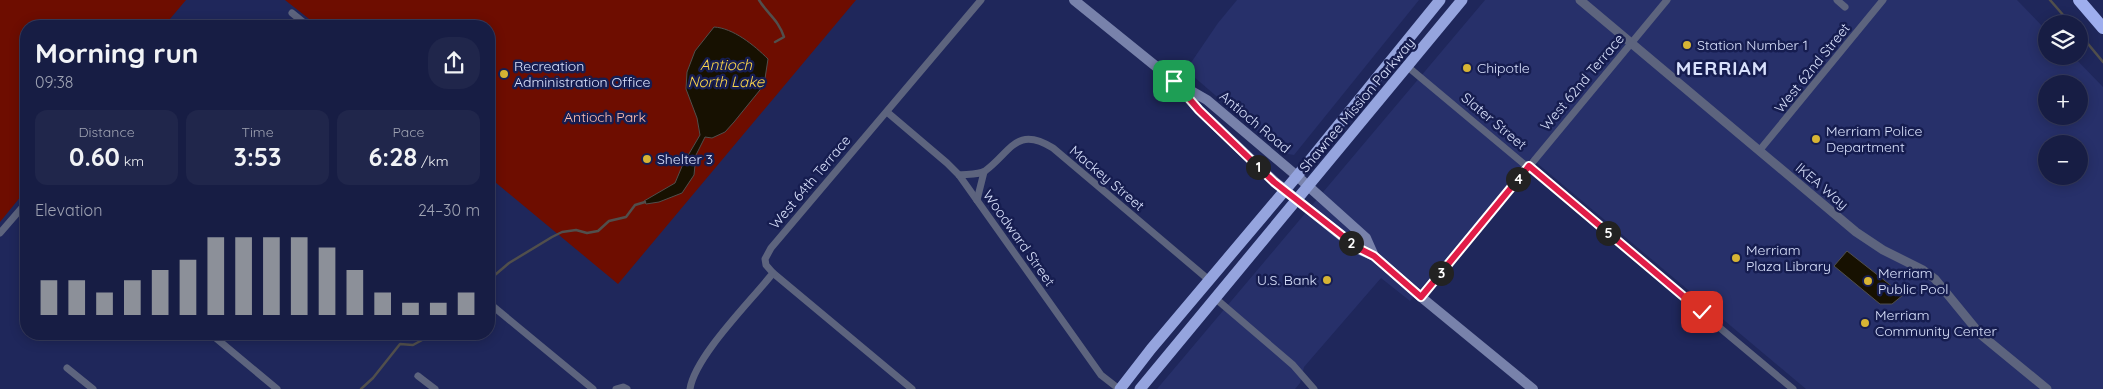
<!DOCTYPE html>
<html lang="en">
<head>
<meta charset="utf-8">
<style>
  body { margin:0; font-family:Quicksand,sans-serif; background:#20264b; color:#f1f3f6; height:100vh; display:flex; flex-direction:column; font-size:19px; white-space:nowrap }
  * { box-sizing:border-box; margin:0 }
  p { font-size:16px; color:#9ea2b2 }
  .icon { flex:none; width:28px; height:28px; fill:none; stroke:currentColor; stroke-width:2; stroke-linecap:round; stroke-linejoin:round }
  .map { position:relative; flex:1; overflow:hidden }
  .drawer { position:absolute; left:20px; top:20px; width:475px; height:320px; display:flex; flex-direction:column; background:#171d44; border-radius:20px; box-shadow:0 2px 12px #0003,0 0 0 1px #363b5d }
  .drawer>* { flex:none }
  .controls { position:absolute; left:2038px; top:15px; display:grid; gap:10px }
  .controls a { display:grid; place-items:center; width:50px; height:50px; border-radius:50%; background:#171d44; box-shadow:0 2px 12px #0003,0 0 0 1px #363b5d; font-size:25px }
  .pin { position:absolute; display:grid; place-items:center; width:42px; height:42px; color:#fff; margin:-21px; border-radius:10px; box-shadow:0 2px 8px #0006 }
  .km { position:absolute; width:25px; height:25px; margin:-12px; border-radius:50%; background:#222; color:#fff; font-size:14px; line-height:25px; text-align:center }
  .round { display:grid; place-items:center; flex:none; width:52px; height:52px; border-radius:20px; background:#20264b }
  .overview { display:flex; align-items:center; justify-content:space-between; height:85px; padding:0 15px }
  h1 { font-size:28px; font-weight:700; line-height:38px }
  .metrics { display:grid; grid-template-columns:repeat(3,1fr); gap:8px; height:85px; padding:5px 15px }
  .metrics div { display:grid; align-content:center; border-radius:12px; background:#20264b; text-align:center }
  .metrics b { font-size:25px; font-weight:700 }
  .metrics small { font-size:14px; font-weight:400 }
  .metrics p { font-size:14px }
  .chart { height:140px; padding:10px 15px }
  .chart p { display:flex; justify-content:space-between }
  .chart svg { width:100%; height:90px; margin-top:5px; stroke:#8c9099; stroke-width:6 }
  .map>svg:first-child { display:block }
  .built { fill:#27306a; fill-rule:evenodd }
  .green { fill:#6e0d00 }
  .water { fill:#171101; stroke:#514f4c }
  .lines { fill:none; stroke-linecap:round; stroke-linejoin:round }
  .stream { stroke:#514f4c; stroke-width:2.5 }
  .minor { stroke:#5d647e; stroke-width:7 }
  .tertiary { stroke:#5d647e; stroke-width:9 }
  .secondary { stroke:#7882ab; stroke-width:10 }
  .trunk { stroke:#95a4de; stroke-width:11 }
  .motorway { stroke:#9eaeee; stroke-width:12 }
  .route-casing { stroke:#fff; stroke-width:10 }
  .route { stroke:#e11d48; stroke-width:6 }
  .poi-dot { fill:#d7b434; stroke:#161d50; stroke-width:2 }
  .labels { text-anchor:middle; stroke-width:5; stroke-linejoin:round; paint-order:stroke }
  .poi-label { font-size:14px; fill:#d9e1fc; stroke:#161d50; text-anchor:start }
  .street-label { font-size:14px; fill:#d9e1fc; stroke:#161d50 }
  .park-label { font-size:14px; fill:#febeaf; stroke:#161d50 }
  .water-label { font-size:15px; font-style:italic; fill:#fbd54b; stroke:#161d50 }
  .district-label { font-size:19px; font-weight:bold; letter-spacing:1px; fill:#d9e1fc; stroke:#161d50 }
</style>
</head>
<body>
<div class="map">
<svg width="2103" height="389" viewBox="0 0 2103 389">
  <rect width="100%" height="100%" fill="#1f275b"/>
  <g class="built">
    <polygon points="1237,0 1419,0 1294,155 1282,153 1186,70 1218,23"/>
    <path d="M1485 0H2017L2046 30V56H2073L2103 87V389H1806L1531 158 1410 301 1381 278 1304 367 1300 383 1295 389H1157ZM2046 84H2079V116H2046ZM2046 144H2079V176H2046Z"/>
  </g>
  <g class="green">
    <polygon points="0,0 186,0 164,26 26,26 26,190 0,222"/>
    <polygon points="285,0 856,0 618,284 489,177 489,26 318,26"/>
  </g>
  <g class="water">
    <path d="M714 27C733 28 754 45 768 59L764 85 734 122 725 132 712 138 705 137 696 155 694 175 682 193 659 202 646 204 644 201 675 183 683 164 700 135 697 118 686 89 687 72 695 51Z"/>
    <polygon points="1847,251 1903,295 1892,304 1880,304 1834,266"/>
  </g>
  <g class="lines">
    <g class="stream">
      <path d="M759 0C768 15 778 19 784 37L775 42"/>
      <polyline points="2050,0 2071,24"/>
      <polyline points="2079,33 2103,62"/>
      <polyline points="489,280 509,263 552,237 562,232 576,230 587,233 598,231 609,221 626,217 635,205 645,202"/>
      <polyline points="361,389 373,378 400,344 413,345 433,334"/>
    </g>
    <g class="minor">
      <polyline points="1837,0 1845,7"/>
      <polyline points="292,13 308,26"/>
      <polyline points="1408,67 1793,389"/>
      <polyline points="887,112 947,163 959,175 1101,375 1119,389"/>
      <polyline points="1759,151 1883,0"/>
      <path d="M959 175C966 174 979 175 985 171 1011 152 1016 125 1053 148L1209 280"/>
      <polyline points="977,200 984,172"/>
      <polyline points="0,233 26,203"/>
      <polyline points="773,273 912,389"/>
      <polyline points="1421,297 1667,0"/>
      <polyline points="1215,298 1293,365 1314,389"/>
      <polyline points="489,303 593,389"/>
      <polyline points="211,334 277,389"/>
      <polyline points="67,368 93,389"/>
      <polyline points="418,376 435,389"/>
      <polyline points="616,389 623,387 627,389"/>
      <path d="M690 389C695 356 751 301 773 273L766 265 765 259 771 248 981 0"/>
    </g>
    <polyline class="tertiary" points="1580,0 1856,232 1883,250 1923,270 1935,279 1980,334 2047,389"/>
    <g class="secondary">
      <polyline points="1074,0 1174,81 1207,100 1297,176 1366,238 1374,256"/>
      <polyline points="1174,81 1199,110 1275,182 1358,249 1374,256 1421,297 1533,389"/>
    </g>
    <g class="trunk">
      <polyline points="1120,389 1151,349 1297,176 1440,0"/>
      <polyline points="1140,389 1462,0"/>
    </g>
    <polyline class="motorway" points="2079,0 2103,28"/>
  </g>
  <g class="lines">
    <g class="route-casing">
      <polyline id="route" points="1174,81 1199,110 1274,182 1358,248 1374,256 1421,297 1529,166 1702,312"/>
    </g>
    <use href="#route" class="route"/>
  </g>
  <g class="poi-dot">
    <circle cx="1687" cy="45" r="5"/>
    <circle cx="1467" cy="68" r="5"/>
    <circle cx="504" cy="74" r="5"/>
    <circle cx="1816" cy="139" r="5"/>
    <circle cx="647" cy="159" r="5"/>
    <circle cx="1736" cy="258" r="5"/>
    <circle cx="1327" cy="280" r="5"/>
    <circle cx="1868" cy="281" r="5"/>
    <circle cx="1865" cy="323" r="5"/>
  </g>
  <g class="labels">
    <g class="poi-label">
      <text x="1697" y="50">Station Number 1</text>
      <text x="514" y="71">Recreation<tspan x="514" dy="16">Administration Office</tspan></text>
      <text x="1477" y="73">Chipotle</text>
      <text x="1826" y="136">Merriam Police<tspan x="1826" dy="16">Department</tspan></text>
      <text x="657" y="164">Shelter 3</text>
      <text x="1746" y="255">Merriam<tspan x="1746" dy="16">Plaza Library</tspan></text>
      <text x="1878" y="278">Merriam<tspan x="1878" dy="16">Public Pool</tspan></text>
      <text x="1317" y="285" text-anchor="end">U.S. Bank</text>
      <text x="1875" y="320">Merriam<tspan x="1875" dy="16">Community Center</tspan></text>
    </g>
    <g class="street-label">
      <text transform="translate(1812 68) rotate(-51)" y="5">West 62nd Street</text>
      <text transform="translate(1582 82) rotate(-50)" y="5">West 62nd Terrace</text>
      <text transform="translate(1357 105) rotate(-50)" y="5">Shawnee Mission Parkway</text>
      <text transform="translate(1494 121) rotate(40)" y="5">Slater Street</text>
      <text transform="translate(1255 122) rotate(40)" y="5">Antioch Road</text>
      <text transform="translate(1107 178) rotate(40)" y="5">Mackey Street</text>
      <text transform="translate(810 182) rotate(-50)" y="5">West 64th Terrace</text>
      <text transform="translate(1822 186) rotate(40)" y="5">IKEA Way</text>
      <text transform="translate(1019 238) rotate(55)" y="5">Woodward Street</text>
    </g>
    <g class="park-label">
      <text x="605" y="122">Antioch Park</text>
    </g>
    <g class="water-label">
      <text x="726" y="70">Antioch<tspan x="726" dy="17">North Lake</tspan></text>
    </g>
    <g class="district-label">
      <text x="1722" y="75">MERRIAM</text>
    </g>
  </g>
</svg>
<div class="controls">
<a><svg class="icon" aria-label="layers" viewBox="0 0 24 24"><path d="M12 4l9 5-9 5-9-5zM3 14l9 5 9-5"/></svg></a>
<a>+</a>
<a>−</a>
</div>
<div class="pin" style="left:1174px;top:81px;background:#1e9e55"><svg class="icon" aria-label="arrive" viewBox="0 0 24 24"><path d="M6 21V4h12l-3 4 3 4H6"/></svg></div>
<div class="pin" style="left:1702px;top:312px;background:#d93025"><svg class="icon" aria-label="check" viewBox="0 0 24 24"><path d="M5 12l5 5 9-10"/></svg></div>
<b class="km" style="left:1258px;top:167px">1</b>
<b class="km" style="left:1351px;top:243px">2</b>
<b class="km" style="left:1441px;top:273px">3</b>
<b class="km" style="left:1518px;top:179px">4</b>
<b class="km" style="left:1608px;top:233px">5</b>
<section class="drawer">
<div class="overview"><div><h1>Morning run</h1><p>09:38</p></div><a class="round"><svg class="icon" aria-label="share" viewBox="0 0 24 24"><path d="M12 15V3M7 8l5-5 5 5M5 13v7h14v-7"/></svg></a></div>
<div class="metrics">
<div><p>Distance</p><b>0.60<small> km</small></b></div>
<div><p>Time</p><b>3:53</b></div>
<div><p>Pace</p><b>6:28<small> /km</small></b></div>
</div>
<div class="chart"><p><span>Elevation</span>24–30 m</p>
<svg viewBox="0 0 160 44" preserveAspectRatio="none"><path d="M5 44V27M15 44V27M25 44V33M35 44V27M45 44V22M55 44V17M65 44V6M75 44V6M85 44V6M95 44V6M105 44V11M115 44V22M125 44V33M135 44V38M145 44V38M155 44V33"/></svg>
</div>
</section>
</div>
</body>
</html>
